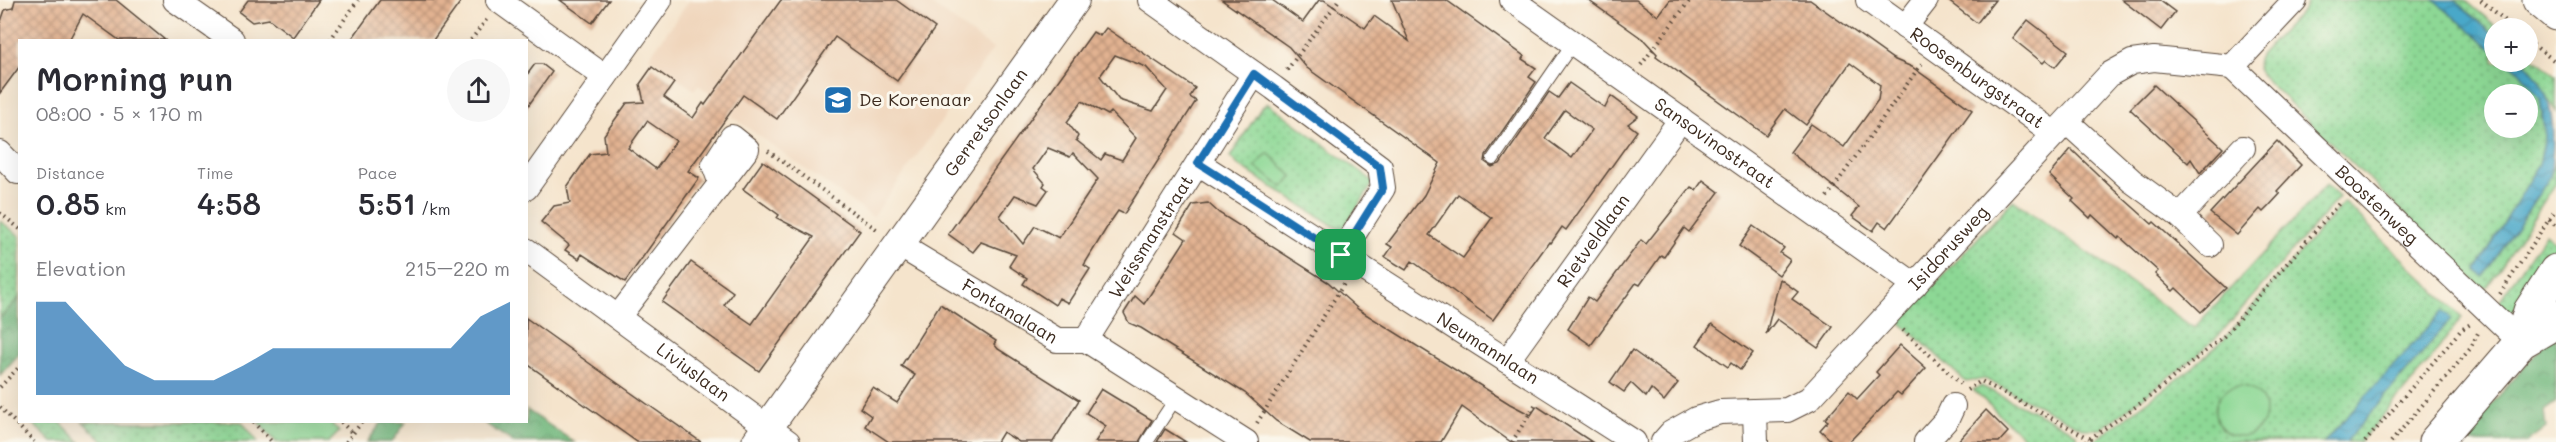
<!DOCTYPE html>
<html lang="en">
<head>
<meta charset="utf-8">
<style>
  body { margin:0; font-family:Mali,sans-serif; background:#f7f7f7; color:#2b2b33; height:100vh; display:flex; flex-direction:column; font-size:22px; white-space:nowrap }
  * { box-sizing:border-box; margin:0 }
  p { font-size:20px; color:#7c7c81 }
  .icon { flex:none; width:33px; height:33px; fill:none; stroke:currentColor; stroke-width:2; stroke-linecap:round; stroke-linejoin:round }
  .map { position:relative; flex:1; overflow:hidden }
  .drawer { position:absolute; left:18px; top:39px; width:510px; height:384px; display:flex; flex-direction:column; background:#fff; border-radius:0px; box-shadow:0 6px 24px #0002 }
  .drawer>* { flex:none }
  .fabs { position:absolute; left:2484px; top:18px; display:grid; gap:12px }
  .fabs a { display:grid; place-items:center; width:54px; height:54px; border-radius:50%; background:#fff; box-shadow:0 6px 24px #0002; font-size:30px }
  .pin { position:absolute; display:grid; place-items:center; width:51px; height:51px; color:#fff; margin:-26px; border-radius:12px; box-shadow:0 3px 9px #0006 }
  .round { display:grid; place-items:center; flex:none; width:63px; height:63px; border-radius:32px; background:#f7f7f7 }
  .overview { display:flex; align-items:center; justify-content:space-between; height:102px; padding:0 18px }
  h1 { font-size:33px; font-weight:600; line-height:45px }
  .figures { display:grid; grid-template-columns:repeat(3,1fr); gap:9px; height:102px; padding:6px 18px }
  .figures div { display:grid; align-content:center }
  .figures b { font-size:30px; font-weight:600 }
  .figures small { font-size:16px; font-weight:400 }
  .figures p { font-size:16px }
  .chart { height:168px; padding:12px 18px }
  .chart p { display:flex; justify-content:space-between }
  .chart svg { width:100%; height:108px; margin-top:6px; fill:#1f6fb2; opacity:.7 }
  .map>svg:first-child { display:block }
  .built { fill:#f0d6bc }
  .grass { fill:url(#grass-dots); stroke:#64815a; stroke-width:1.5; fill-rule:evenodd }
  .forest { fill:url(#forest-crowns); stroke:#56714e; stroke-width:1.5 }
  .park { fill:#8dd895; stroke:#64815a; stroke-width:1.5 }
  .water { fill:url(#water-waves); stroke:#426974; stroke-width:1.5 }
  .building { fill:url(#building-cross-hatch); fill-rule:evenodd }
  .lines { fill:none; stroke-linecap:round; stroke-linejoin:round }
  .service-casing { stroke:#574638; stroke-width:14 }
  .minor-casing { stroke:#574638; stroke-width:26 }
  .tertiary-casing { stroke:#574638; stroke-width:32 }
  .secondary-casing { stroke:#574638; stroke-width:35 }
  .path { stroke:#574638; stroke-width:4; stroke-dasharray:1.5 4.5; stroke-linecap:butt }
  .service { stroke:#fff; stroke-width:12 }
  .minor { stroke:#fff; stroke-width:24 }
  .tertiary { stroke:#fff; stroke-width:30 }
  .secondary { stroke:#fff; stroke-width:33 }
  .route-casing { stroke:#fff; stroke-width:12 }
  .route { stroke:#1f6fb2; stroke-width:8 }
  .labels { text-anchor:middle; stroke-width:6; stroke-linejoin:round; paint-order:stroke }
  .street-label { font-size:18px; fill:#3b2a1e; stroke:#fbf7ec }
  .poi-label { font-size:18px; fill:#3b2a1e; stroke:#fbf7ec; text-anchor:start }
</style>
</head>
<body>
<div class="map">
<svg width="2556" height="442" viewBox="0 0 2556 442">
  <defs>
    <pattern id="grass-dots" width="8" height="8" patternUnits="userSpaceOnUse" patternTransform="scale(1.5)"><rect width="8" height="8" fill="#8dd895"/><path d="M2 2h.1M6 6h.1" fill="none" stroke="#74af79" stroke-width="1.8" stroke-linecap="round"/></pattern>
    <pattern id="forest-crowns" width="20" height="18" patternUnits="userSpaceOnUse" patternTransform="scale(1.5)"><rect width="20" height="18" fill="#72b87e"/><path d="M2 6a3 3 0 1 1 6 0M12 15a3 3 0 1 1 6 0" fill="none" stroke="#5f9667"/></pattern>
    <pattern id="water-waves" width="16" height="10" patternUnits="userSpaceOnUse" patternTransform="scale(1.5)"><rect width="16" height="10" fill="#4aa8c9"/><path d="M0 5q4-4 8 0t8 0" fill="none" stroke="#3f89a3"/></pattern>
    <pattern id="building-cross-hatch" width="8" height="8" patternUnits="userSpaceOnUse" patternTransform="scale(1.5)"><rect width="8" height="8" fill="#e2b291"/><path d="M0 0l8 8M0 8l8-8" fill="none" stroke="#b89176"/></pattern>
  </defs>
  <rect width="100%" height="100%" fill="#fbf7ec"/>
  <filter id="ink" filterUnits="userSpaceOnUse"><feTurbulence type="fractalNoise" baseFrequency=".0167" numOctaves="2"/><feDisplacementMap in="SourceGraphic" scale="12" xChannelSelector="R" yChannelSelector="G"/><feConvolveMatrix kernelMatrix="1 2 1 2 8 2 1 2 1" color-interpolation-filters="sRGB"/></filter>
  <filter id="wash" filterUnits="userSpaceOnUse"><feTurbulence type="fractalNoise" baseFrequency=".008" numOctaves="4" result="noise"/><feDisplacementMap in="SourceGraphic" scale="24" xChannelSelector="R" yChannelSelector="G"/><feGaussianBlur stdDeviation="1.35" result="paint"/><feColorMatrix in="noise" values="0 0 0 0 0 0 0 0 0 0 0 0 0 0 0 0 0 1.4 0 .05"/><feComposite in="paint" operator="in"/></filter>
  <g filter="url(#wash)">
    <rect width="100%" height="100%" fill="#f5e4cc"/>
    <polygon class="built" points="690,0 925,0 993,49 873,217 731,116 734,110 698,85 694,90 649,57"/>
    <g class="grass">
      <path d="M2309 0H2434L2494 51V62H2507L2520 72 2540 98 2545 136 2539 165 2476 270 2483 276 2550 177 2556 160V183L2488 286 2484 288 2478 285 2263 77C2257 69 2255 63 2261 54L2303 10ZM2494 94H2528V128H2494Z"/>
      <polygon points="2454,0 2465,0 2498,28 2494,28 2494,35"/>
      <polygon points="2528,54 2556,75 2556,112 2524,62 2528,62"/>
      <polygon points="1268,103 1374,182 1342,231 1239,166 1230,157 1261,108"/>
      <polygon points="2326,185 2339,197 2220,334 2197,356 2101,429 2084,429 1985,379 1966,382 1900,322 2013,200 2194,328"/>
      <polygon points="2344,202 2462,317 2427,364 2360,442 2346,442 2450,320 2443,312 2324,442 2093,442 2193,367 2224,339"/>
      <polygon points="0,221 20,236 19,298 0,318"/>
      <polygon points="2545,234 2556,243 2556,254 2521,306 2514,311 2503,311 2499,307 2500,300"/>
      <polygon points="1981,386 2070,429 2077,435 2078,442 2029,442 1973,390"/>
      <polygon points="31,422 60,422 80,442 52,442"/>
      <polygon points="83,422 242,422 258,442 104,442"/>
    </g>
    <g class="forest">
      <polygon points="19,298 19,354 0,375 0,318"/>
      <polygon points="2556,331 2556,402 2544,411 2546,428 2527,442 2458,442"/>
      <polygon points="527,410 574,442 513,442 483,422 526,422"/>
      <polygon points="382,422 406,422 392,442 367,442"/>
    </g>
    <g class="park">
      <polygon points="1268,153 1292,176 1283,187 1255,167"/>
      <circle cx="2240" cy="411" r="25"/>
      <polygon points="258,422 330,422 339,432 329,442 276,442"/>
    </g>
    <g class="water">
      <polygon points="2434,0 2454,0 2494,35 2494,51"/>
      <path d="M2507 62H2524C2556 91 2556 136 2550 177L2483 277 2476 270 2539 165 2545 137 2540 98 2520 72Z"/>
      <polygon points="2443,311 2451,319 2346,442 2324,442"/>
    </g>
    <g id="blocks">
      <g class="building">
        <polygon points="15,0 116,0 165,40 119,40 83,14 69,40 20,40 20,66 0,93 0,24 5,10 13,8"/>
        <polygon points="248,0 319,0 293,37 269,19 252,22 239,12"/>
        <polygon points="380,0 462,0 433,40 351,40"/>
        <polygon points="560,0 609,0 592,23"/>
        <path d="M781 0H896L935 28 897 81 835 37 777 119 743 95 688 171 699 178 625 282 582 254 579 259 565 250 569 245 541 222 554 206 570 203 567 187 590 154 606 152 604 135 627 103 644 102 640 84 652 67 674 83 664 97 693 118 703 103 705 105ZM647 121 676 141 656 169 628 148Z"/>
        <path d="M1222 0H1272L1303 22 1319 0H1324L1365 28 1374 16 1409 41 1392 0H1446L1524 56 1522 59 1536 68 1529 77 1536 82 1486 155 1485 162 1492 167 1500 164 1549 92 1558 98 1569 83 1605 108 1611 96 1638 116 1628 124 1637 131 1566 230 1562 227 1551 243 1549 242 1493 320 1412 261 1406 270 1385 257 1392 247 1387 244 1424 195 1440 163 1307 68 1289 47ZM1565 110 1592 130 1572 158 1545 138ZM1458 194 1492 218 1463 258 1429 235Z"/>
        <polygon points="1588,0 1636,0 1658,16 1670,0 1810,0 1893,59 1912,67 1972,110 1887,228 1879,222 1873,231 1852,216 1859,207 1790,152 1811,124 1844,147 1878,100 1880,85 1850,63 1806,125 1785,109 1766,135 1656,56 1657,54 1644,40"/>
        <polygon points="1947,0 1995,0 1977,23"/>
        <polygon points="2122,0 2159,0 2175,12 2161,30"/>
        <polygon points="2028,20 2068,51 2055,67 2046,60 2043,63 2013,39"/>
        <path d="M1106 28 1195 88 1190 97 1196 101 1124 214 1118 211 1109 224 1084 265 1090 269 1068 303 1059 298 1055 305 1023 284 1027 278 1009 266 1016 255 981 242 973 252 948 234 1093 32 1100 36ZM1115 55 1146 67 1167 90 1153 111 1119 100 1100 76ZM1082 101 1108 115 1111 112 1136 138 1122 160 1105 154 1101 160 1076 140 1078 136 1067 122ZM1048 148 1070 157 1073 153 1098 179 1059 238 1035 226 1023 244 1000 216 1015 195 1038 204 1048 190 1043 186 1045 183 1033 169Z"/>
        <polygon points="535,64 542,64 552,72 526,109 526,76"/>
        <polygon points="2154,85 2223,148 2200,173 2191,159 2188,163 2130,109"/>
        <polygon points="2277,141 2301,165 2277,191 2280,194 2269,206 2263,212 2260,209 2237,235 2210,213"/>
        <polygon points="2071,149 2114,190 2152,224 2154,222 2226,288 2201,312 2176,288 2173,291 2155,274 2158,271 2120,237 2118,239 2092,215 2090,218 2072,201 2074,199 2049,175"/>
        <polygon points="763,161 860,231 759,371 662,302 691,262 733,292 724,305 752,324 814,237 777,218 779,215 743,189"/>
        <polygon points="1703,180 1719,192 1689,232 1684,228 1664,257 1661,255 1640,285 1636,283 1591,345 1568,329 1588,297 1595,302 1641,240 1646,244 1691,187 1696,190"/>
        <polygon points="1208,203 1219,213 1328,282 1359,310 1510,404 1531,415 1537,406 1592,442 1511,442 1462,407 1441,442 1310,442 1276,421 1245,393 1141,328 1129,323 1124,313 1135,296 1144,304 1186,239 1176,232 1193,205"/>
        <polygon points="1753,226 1784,248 1780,253 1790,260 1779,275 1739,246"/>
        <polygon points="1780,279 1798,292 1792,299 1833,327 1818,348 1777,319 1766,334"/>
        <polygon points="940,304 996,341 994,344 998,349 1079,400 1053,442 1019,442 1003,432 997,442 889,442 865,426 871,416 860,408 873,388 897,403 915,375 901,366"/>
        <polygon points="526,318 596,368 701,442 637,442 526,363"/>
        <polygon points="1712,324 1753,353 1740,370 1731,363 1728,367 1697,345"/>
        <polygon points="1900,345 1926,368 1901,395 1897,392 1849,442 1833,442 1820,430 1828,421 1825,419 1849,391 1857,399 1879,375 1876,372"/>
        <polygon points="1632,350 1678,383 1664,401 1651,389 1646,397 1631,383 1624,392 1610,382"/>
        <polygon points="1101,389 1152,420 1139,442 1095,442 1106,426 1086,413"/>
        <polygon points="1986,410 2008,432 1999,442 1957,442"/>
        <polygon points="1165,429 1186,442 1157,442"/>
      </g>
    </g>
  </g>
  <g filter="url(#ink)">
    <use href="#blocks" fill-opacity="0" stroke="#574638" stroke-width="1.5"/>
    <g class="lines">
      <g class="service-casing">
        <g id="service">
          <polyline points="1493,159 1573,43"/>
          <polyline points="1147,442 1176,398"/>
        </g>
      </g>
      <g class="minor-casing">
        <g id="minor">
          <polyline points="175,0 232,40"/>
          <polyline points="498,0 605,77"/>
          <polyline points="1150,0 1274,88 1380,167 1383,188 1341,254"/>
          <path id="s1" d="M1512 0 1915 285"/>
          <path id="s2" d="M1868 0 2055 134"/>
          <polyline points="1905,27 1926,0"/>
          <path id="s3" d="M2232 67 2521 342"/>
          <polyline points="2232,67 2295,0"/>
          <polyline points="2067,122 2132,181 2180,216 2210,245"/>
          <polyline points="0,153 18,172"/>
          <path id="s4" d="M1198 163 1634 442"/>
          <polyline points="526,188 660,0"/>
          <polyline points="2180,216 2243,148"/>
          <path id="s5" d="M899 245 1057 340H1086L1246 442"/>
          <path id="s6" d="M526 250 788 442"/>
          <polyline points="618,317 747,149 732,137 714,165 720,181"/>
          <path id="s7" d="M1086 340 1254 74"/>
          <path id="s8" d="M1507 361 1681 119"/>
          <polyline points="1755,412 1756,442"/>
          <path id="s9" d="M1663 442 1671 433 1696 419 1720 412 1787 410 1809 399 2110 74 2132 62 2154 59 2232 67"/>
          <polyline points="1926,442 1947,419 1953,406"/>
        </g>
      </g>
      <g class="tertiary-casing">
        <g id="tertiary">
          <path id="s10" d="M757 442 1074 0"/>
        </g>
      </g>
      <g class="secondary-casing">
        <g id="secondary">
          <polyline points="2539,0 2556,14"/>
          <polyline points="2521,342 2530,311 2556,271"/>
          <polyline points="2435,442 2521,342 2547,327 2556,317"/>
        </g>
      </g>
      <g class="path">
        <polyline points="2481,0 2514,28"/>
        <polyline points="330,40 358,0"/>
        <polyline points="471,40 487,19"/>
        <polyline points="2528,41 2556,62"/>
        <polyline points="1641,65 1690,0"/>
        <polyline points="1287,70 1339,0"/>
        <polyline points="768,151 879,231"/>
        <polyline points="1827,197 1922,63"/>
        <polyline points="0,213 20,229"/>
        <polyline points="2549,220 2556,226"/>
        <polyline points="2500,294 2556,209"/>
        <polyline points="1903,330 1961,384"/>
        <polyline points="0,387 20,366"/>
        <polyline points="1967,390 1981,381 2089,438"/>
        <polyline points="0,407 34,442"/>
        <polyline points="253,422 272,442"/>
        <polyline points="341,422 353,434"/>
        <polyline points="1257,423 1345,282"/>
        <polyline points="346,442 362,422"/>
        <polyline points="1512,442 1535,405"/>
        <polyline points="2085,442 2148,398 2224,336 2341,201"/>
        <polyline points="2365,442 2461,330 2472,323"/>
        <polyline points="2391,442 2470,349 2479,331"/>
      </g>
      <use href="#service" class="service"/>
      <use href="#minor" class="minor"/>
      <use href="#tertiary" class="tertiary"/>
      <use href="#secondary" class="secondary"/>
    </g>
  </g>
  <g class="lines" filter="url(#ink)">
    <g class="route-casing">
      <polygon id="route" points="1254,74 1380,167 1383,188 1341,255 1198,163"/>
    </g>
    <use href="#route" class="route"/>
  </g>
  <defs>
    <g id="school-square" transform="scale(1.5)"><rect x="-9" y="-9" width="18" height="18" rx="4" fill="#1f6fb2" stroke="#fbf7ec"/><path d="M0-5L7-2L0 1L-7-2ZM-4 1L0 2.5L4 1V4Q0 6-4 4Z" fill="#fff"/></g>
  </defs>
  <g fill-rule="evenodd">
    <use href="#school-square" x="838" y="100"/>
  </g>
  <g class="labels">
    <g class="street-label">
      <text dy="6" stroke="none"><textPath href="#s2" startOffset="134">Roosenburgstraat</textPath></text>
      <text dy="6" stroke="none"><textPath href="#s10" startOffset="393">Gerretsonlaan</textPath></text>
      <text dy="6" stroke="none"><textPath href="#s1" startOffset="248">Sansovinostraat</textPath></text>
      <text dy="6" stroke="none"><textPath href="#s3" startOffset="200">Boostenweg</textPath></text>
      <text dy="6" stroke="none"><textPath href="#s7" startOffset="122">Weissmanstraat</textPath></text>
      <text dy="6" stroke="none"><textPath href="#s8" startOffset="148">Rietveldlaan</textPath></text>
      <text dy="6" stroke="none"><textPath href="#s9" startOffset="363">Isidorusweg</textPath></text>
      <text dy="6" stroke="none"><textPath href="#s5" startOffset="129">Fontanalaan</textPath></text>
      <text dy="6" stroke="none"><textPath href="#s4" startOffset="344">Neumannlaan</textPath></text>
      <text dy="6" stroke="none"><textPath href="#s6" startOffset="207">Liviuslaan</textPath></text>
    </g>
    <g class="poi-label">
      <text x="859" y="106">De Korenaar</text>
    </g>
  </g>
</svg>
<div class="fabs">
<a>+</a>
<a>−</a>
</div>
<div class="pin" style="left:1341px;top:255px;background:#1e9e55"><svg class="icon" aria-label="arrive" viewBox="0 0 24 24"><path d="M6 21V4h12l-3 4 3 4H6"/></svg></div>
<section class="drawer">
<div class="overview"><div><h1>Morning run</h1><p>08:00 · 5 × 170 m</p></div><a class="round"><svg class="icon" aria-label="share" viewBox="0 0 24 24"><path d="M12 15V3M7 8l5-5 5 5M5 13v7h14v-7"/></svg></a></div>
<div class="figures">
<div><p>Distance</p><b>0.85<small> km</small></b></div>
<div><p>Time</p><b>4:58</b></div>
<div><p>Pace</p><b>5:51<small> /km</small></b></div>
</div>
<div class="chart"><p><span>Elevation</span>215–220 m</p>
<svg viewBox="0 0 160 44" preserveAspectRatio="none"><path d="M0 44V6L10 6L20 19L30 32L40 38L50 38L60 38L70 32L80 25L90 25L100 25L110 25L120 25L130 25L140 25L150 12L160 6V44z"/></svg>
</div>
</section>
</div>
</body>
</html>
